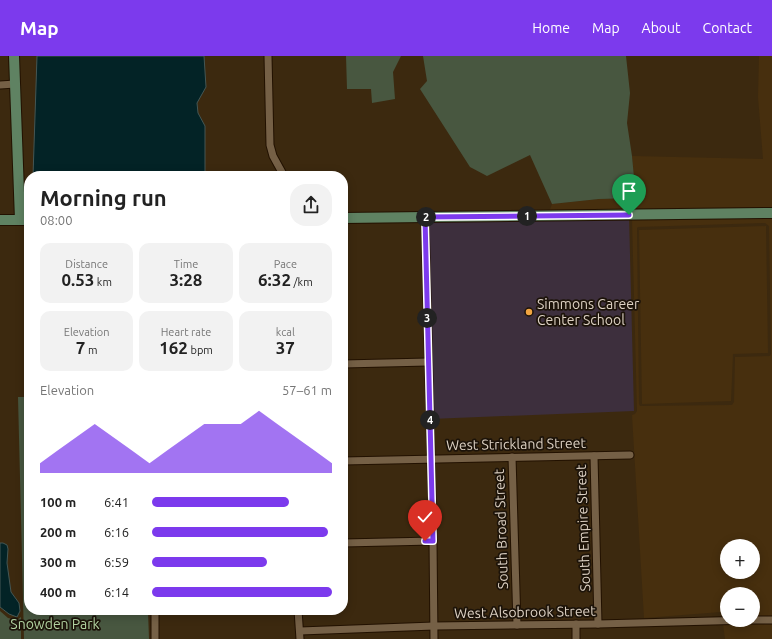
<!DOCTYPE html>
<html lang="en">
<head>
<meta charset="utf-8">
<style>
  body { margin:0; font-family:Ubuntu,sans-serif; background:#f2f2f2; color:#222; height:100vh; display:flex; flex-direction:column; font-size:15px; white-space:nowrap }
  * { box-sizing:border-box; margin:0 }
  p { font-size:13px; color:#767676 }
  .icon { flex:none; width:22px; height:22px; fill:none; stroke:currentColor; stroke-width:2; stroke-linecap:round; stroke-linejoin:round }
  .map { position:relative; flex:1; overflow:hidden }
  .sheet { position:absolute; left:24px; top:115px; width:324px; height:444px; display:flex; flex-direction:column; background:#fff; border-radius:16px; box-shadow:0 2px 10px #0003 }
  .sheet>* { flex:none }
  .tools { position:absolute; left:720px; top:483px; display:grid; gap:8px }
  .tools a { display:grid; place-items:center; width:40px; height:40px; border-radius:50%; background:#fff; box-shadow:0 2px 10px #0003; font-size:20px }
  .pin { position:absolute; display:grid; place-items:center; width:34px; height:34px; color:#fff; margin:-41px -17px; border-radius:50% 50% 50% 0; rotate:-45deg; box-shadow:0 0 4px #0007 }
  .pin .icon { rotate:45deg }
  .km { position:absolute; width:20px; height:20px; margin:-10px; border-radius:50%; background:#222; color:#fff; font-size:11px; line-height:20px; text-align:center }
  .round { display:grid; place-items:center; flex:none; width:42px; height:42px; border-radius:16px; background:#f2f2f2 }
  .headline { display:flex; align-items:center; justify-content:space-between; height:68px; padding:0 16px }
  h1 { font-size:22px; font-weight:700; line-height:30px }
  .stats { display:grid; grid-template-columns:repeat(3,1fr); gap:6px; height:68px; padding:4px 16px }
  .stats div { display:grid; align-content:center; border-radius:10px; background:#f2f2f2; text-align:center }
  .stats b { font-size:17px; font-weight:700 }
  .stats small { font-size:11px; font-weight:400 }
  .stats p { font-size:11px }
  .chart { height:112px; padding:8px 16px }
  .chart p { display:flex; justify-content:space-between }
  .chart svg { width:100%; height:72px; margin-top:4px; fill:#7c3aed; opacity:.7 }
  ul { padding:0 16px; list-style:none; font-size:13px }
  li { display:grid; grid-template-columns:64px 48px 1fr; align-items:center; height:30px }
  li i { height:10px; border-radius:5px; background:#7c3aed }
  header { display:flex; align-items:center; gap:24px; box-sizing:border-box; height:56px; padding:0 20px; background:#7c3aed; color:#fff }
  header strong { font-size:19px }
  nav { display:flex; gap:22px; margin-inline-start:auto; font-size:14px }
  .map>svg:first-child { display:block }
  .built { fill:#472f0e; fill-rule:evenodd }
  .education { fill:#3d2f3d }
  .green { fill:#485740 }
  .water { fill:#032326; stroke:#445755 }
  .lines { fill:none; stroke-linecap:round; stroke-linejoin:round }
  .street-casing { stroke:#210; stroke-width:9 }
  .secondary-casing { stroke:#210; stroke-width:12 }
  .street { stroke:#756046; stroke-width:7 }
  .secondary { stroke:#5f8262; stroke-width:10 }
  .route-casing { stroke:#fff; stroke-width:8 }
  .route { stroke:#7c3aed; stroke-width:5 }
  .poi-dot { fill:#f2a541; stroke:#1c1309; stroke-width:1.5 }
  .labels { text-anchor:middle; stroke-width:3.5; stroke-linejoin:round; paint-order:stroke }
  .poi-label { font-size:14px; fill:#ddd1c3; stroke:#1c1309; text-anchor:start }
  .street-label { font-size:14px; fill:#ddd1c3; stroke:#1c1309 }
  .park-label { font-size:14px; fill:#b2d3a1; stroke:#1c1309 }
</style>
</head>
<body>
<header>
<strong>Map</strong>
<nav><a>Home</a><a>Map</a><a>About</a><a>Contact</a></nav>
</header>
<div class="map">
<svg width="772" height="583" viewBox="0 0 772 583">
  <rect width="100%" height="100%" fill="#3c290f"/>
  <g class="built">
    <polygon points="759,0 772,0 772,153 549,156 552,148 599,143 636,142 632,100 763,103 758,41"/>
    <path d="M772 161V560H753V538H727V560L722 561 721 556 644 562 632 359 635 358 637 355 632 163ZM765 167 769 170 771 298 770 300 735 301 734 346 732 349 640 350 639 348 637 172 638 171ZM727 490H753V516H727Z"/>
    <polygon points="766,170 768,297 733,298 731,345 642,348 639,174"/>
    <polygon points="723,568 772,568 772,583 725,583"/>
  </g>
  <polygon class="education" points="629,159 634,355 430,363 425,161"/>
  <g class="green">
    <polygon points="346,0 401,0 393,16 395,43 372,47 371,33 347,33"/>
    <polygon points="423,0 626,0 630,37 627,67 632,100 636,142 599,143 552,148 530,99 487,120 470,111 420,33 427,25"/>
    <polygon points="18,341 29,341 29,554 148,554 149,583 24,583"/>
    <polygon points="0,555 8,562 17,564 21,561 21,583 0,583"/>
  </g>
  <g class="water">
    <polygon points="37,0 204,0 206,31 197,47 198,57 205,70 205,120 33,120"/>
    <polygon points="0,487 3,487 7,489 8,493 7,507 11,536 19,547 20,555 17,561 9,558 0,551"/>
  </g>
  <g class="lines">
    <g class="street-casing">
      <g id="street">
        <polyline points="268,0 270,89 273,100 284,120"/>
        <polyline points="0,29 15,28"/>
        <polyline points="425,161 433,485 434,583"/>
        <polyline points="343,308 428,306"/>
        <polyline points="594,400 598,568"/>
        <polyline points="512,401 517,569"/>
        <polyline points="343,405 630,399"/>
        <polyline points="343,487 433,485"/>
        <polyline points="155,554 155,583"/>
        <polyline points="298,554 300,583"/>
        <polyline points="753,564 772,564"/>
        <polyline points="576,568 576,583"/>
        <polyline points="300,575 434,570 598,568 751,564"/>
      </g>
    </g>
    <g class="secondary-casing">
      <g id="secondary">
        <polyline points="14,0 20,164"/>
        <polyline points="343,162 772,157"/>
        <polyline points="0,164 29,164"/>
      </g>
    </g>
    <use href="#street" class="street"/>
    <use href="#secondary" class="secondary"/>
  </g>
  <g class="lines">
    <g class="route-casing">
      <polyline id="route" points="425,485 433,485 425,161 629,159"/>
    </g>
    <use href="#route" class="route"/>
  </g>
  <circle class="poi-dot" cx="529" cy="256" r="4"/>
  <g class="labels">
    <g class="poi-label">
      <text x="537" y="253">Simmons Career<tspan x="537" dy="16">Center School</tspan></text>
    </g>
    <g class="street-label">
      <text transform="translate(516 388) rotate(-1)" y="5">West Strickland Street</text>
      <text transform="translate(583 472) rotate(-92)" y="5">South Empire Street</text>
      <text transform="translate(501 473) rotate(-92)" y="5">South Broad Street</text>
      <text transform="translate(525 556) rotate(-1)" y="5">West Alsobrook Street</text>
    </g>
    <g class="park-label">
      <text x="55" y="573">Snowden Park</text>
    </g>
  </g>
</svg>
<div class="tools">
<a>+</a>
<a>−</a>
</div>
<div class="pin" style="left:629px;top:159px;background:#1e9e55"><svg class="icon" aria-label="arrive" viewBox="0 0 24 24"><path d="M6 21V4h12l-3 4 3 4H6"/></svg></div>
<div class="pin" style="left:425px;top:485px;background:#d93025"><svg class="icon" aria-label="check" viewBox="0 0 24 24"><path d="M5 12l5 5 9-10"/></svg></div>
<b class="km" style="left:527px;top:160px">1</b>
<b class="km" style="left:426px;top:161px">2</b>
<b class="km" style="left:427px;top:262px">3</b>
<b class="km" style="left:430px;top:364px">4</b>
<section class="sheet">
<div class="headline"><div><h1>Morning run</h1><p>08:00</p></div><a class="round"><svg class="icon" aria-label="share" viewBox="0 0 24 24"><path d="M12 15V3M7 8l5-5 5 5M5 13v7h14v-7"/></svg></a></div>
<div class="stats">
<div><p>Distance</p><b>0.53<small> km</small></b></div>
<div><p>Time</p><b>3:28</b></div>
<div><p>Pace</p><b>6:32<small> /km</small></b></div>
</div>
<div class="stats">
<div><p>Elevation</p><b>7<small> m</small></b></div>
<div><p>Heart rate</p><b>162<small> bpm</small></b></div>
<div><p>kcal</p><b>37</b></div>
</div>
<div class="chart"><p><span>Elevation</span>57–61 m</p>
<svg viewBox="0 0 160 44" preserveAspectRatio="none"><path d="M0 44V38L10 30L20 22L30 14L40 22L50 30L60 38L70 30L80 22L90 14L100 14L110 14L120 6L130 14L140 22L150 30L160 38V44z"/></svg>
</div>
<ul>
<li><b>100 m</b>6:41<i style="width:76%"></i></li>
<li><b>200 m</b>6:16<i style="width:98%"></i></li>
<li><b>300 m</b>6:59<i style="width:64%"></i></li>
<li><b>400 m</b>6:14<i style="width:100%"></i></li>
</ul>
</section>
</div>
</body>
</html>
